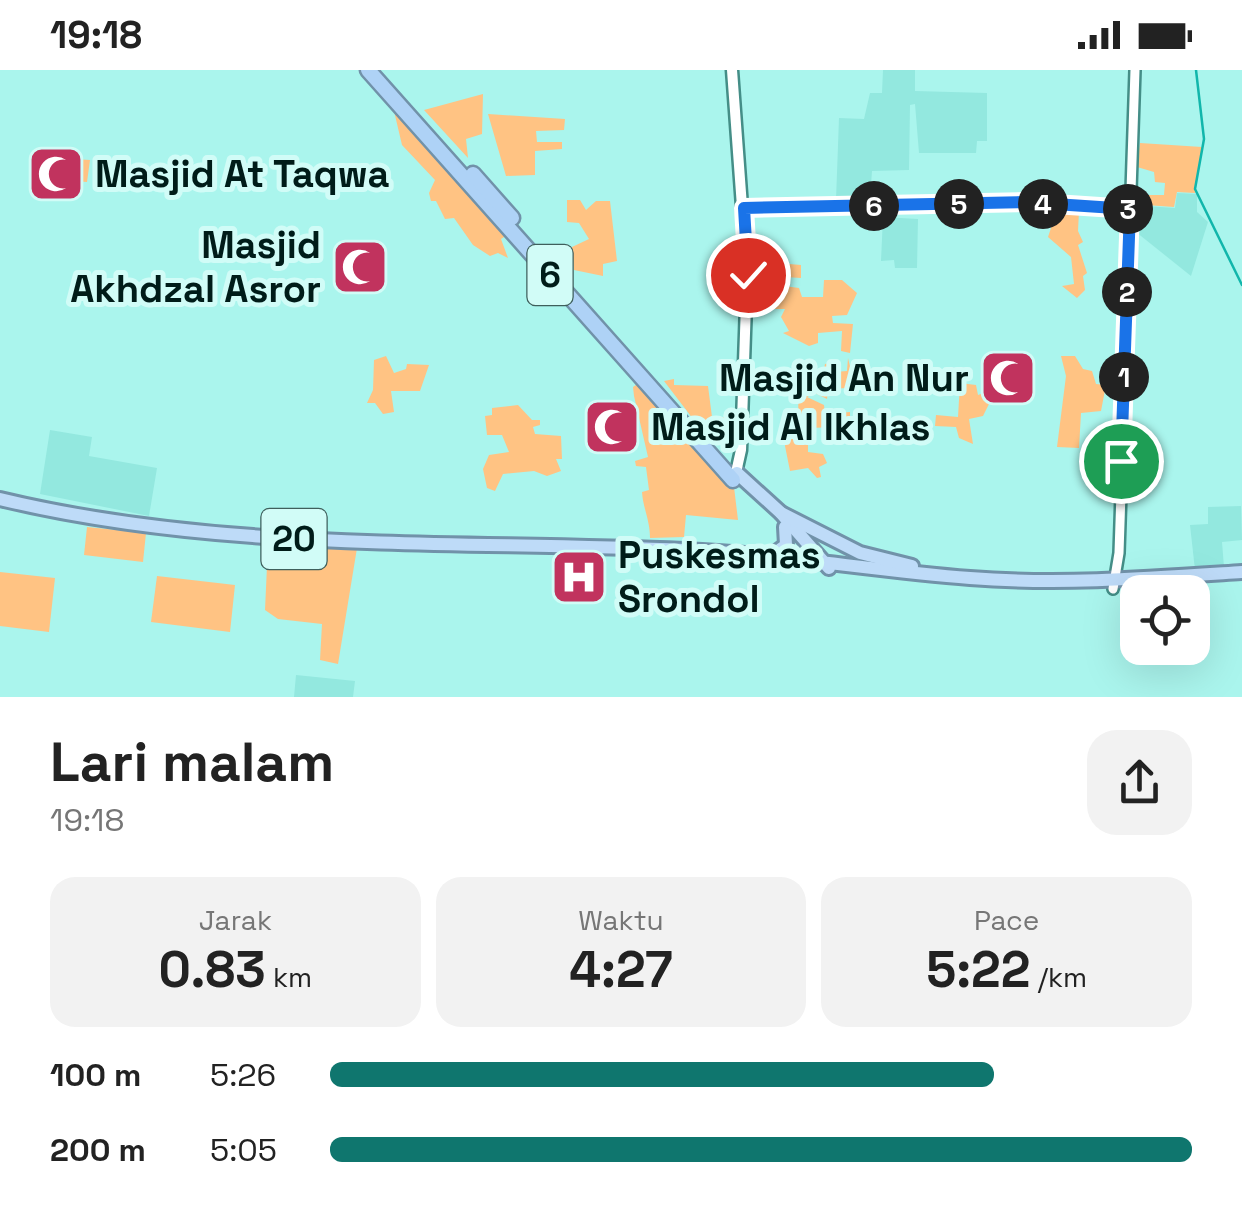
<!DOCTYPE html>
<html lang="id">
<head>
<meta charset="utf-8">
<style>
  body { margin:0; font-family:"Space Grotesk",sans-serif; background:#f2f2f2; color:#222; height:100vh; display:flex; flex-direction:column; font-size:38px; white-space:nowrap }
  * { box-sizing:border-box; margin:0 }
  p { font-size:32px; color:#767676 }
  .icon { flex:none; width:55px; height:55px; fill:none; stroke:currentColor; stroke-width:2; stroke-linecap:round; stroke-linejoin:round }
  .map { position:relative; height:627px; overflow:hidden }
  .side { display:flex; flex-direction:column; background:#fff; flex:1 }
  .side>* { flex:none }
  .tools { position:absolute; left:1120px; top:505px; display:grid; gap:20px }
  .tools a { display:grid; place-items:center; width:90px; height:90px; border-radius:20px; background:#fff; box-shadow:0 10px 40px #0002; font-size:50px }
  .pin { position:absolute; display:grid; place-items:center; width:85px; height:85px; color:#fff; margin:-42px; border:5px solid #fff; border-radius:50%; box-shadow:0 2px 10px #0007 }
  .km { position:absolute; width:50px; height:50px; margin:-25px; border-radius:50%; background:#222; color:#fff; font-size:28px; line-height:50px; text-align:center }
  .round { display:grid; place-items:center; flex:none; width:105px; height:105px; border-radius:30px; background:#f2f2f2 }
  .overview { display:flex; align-items:center; justify-content:space-between; height:170px; padding:0 50px }
  h1 { font-size:55px; font-weight:600; line-height:75px }
  .stats { display:grid; grid-template-columns:repeat(3,1fr); gap:15px; height:170px; padding:10px 50px }
  .stats div { display:grid; align-content:center; border-radius:25px; background:#f2f2f2; text-align:center }
  .stats b { font-size:50px; font-weight:600 }
  .stats small { font-size:28px; font-weight:400 }
  .stats p { font-size:28px }
  ul { padding:0 50px; list-style:none; font-size:32px }
  li { display:grid; grid-template-columns:160px 120px 1fr; align-items:center; height:75px }
  li i { height:25px; border-radius:12px; background:#0f766e }
  .status { display:flex; justify-content:space-between; align-items:center; height:70px; padding:0 50px; background:#fff; direction:ltr }
  .status svg { height:28px; fill:currentColor }
  .map>svg:first-child { display:block }
  .built { fill:#93e8df }
  .green { fill:#ffc383 }
  .lines { fill:none; stroke-linecap:round; stroke-linejoin:round }
  .stream { stroke:#11b6ab; stroke-width:2.5 }
  .tertiary-casing { stroke:#448e87; stroke-width:14 }
  .secondary-casing { stroke:#448e87; stroke-width:15 }
  .trunk-casing { stroke:#7192a9; stroke-width:18 }
  .motorway-casing { stroke:#7192a9; stroke-width:19 }
  .tertiary { stroke:#fff; stroke-width:9 }
  .secondary { stroke:#fff; stroke-width:10 }
  .trunk { stroke:#bedbf8; stroke-width:12 }
  .motorway { stroke:#aed2f6; stroke-width:14 }
  .route-casing { stroke:#fff; stroke-width:20 }
  .route { stroke:#1a73e8; stroke-width:12 }
  .labels { text-anchor:middle; stroke-width:10; stroke-linejoin:round; paint-order:stroke }
  .shield { fill:#d1fcf7; stroke:#3f5f5c; stroke-width:2.5 }
  .shield-label { font-size:35px; font-weight:bold; fill:#001c19 }
  .poi-label { font-size:38px; font-weight:bold; fill:#001c19; stroke:#d1fcf7; text-anchor:start }
</style>
</head>
<body>
<div class="status"><b>19:18</b><svg viewBox="0 0 49 12"><path d="M0 12V9h3v3zM5 12V6h3v6zM10 12V3h3v9zM15 12V0h3v12zM26 1h20v11H26zM47 4h2v5h-2z"/></svg></div>
<div class="map">
<svg width="1242" height="627" viewBox="0 0 1242 627">
  <rect width="100%" height="100%" fill="#aaf5ed"/>
  <g class="built">
    <polygon points="883,0 915,0 915,21 987,23 987,71 977,71 976,83 919,83 915,34 910,35 909,100 872,101 870,129 836,130 839,48 864,49 870,23 882,23"/>
    <polygon points="1177,123 1197,124 1197,142 1208,152 1191,206 1131,158 1133,124 1145,125 1146,136 1175,138"/>
    <polygon points="883,147 918,149 917,198 895,198 894,190 881,191"/>
    <polygon points="50,360 92,367 89,386 157,398 149,446 40,424"/>
    <polygon points="1241,436 1242,470 1222,472 1224,497 1195,500 1190,455 1208,454 1208,437"/>
    <polygon points="296,605 355,611 353,627 294,627"/>
  </g>
  <g class="green">
    <polygon points="483,24 482,64 466,69 468,88 424,40"/>
    <polygon points="394,41 507,165 501,169 508,188 498,183 490,186 473,175 454,148 445,149 436,131 431,131 429,123 435,110 402,75"/>
    <polygon points="488,44 565,49 564,60 536,61 537,72 562,72 562,79 535,81 535,105 506,106"/>
    <polygon points="1140,73 1202,77 1195,123 1177,122 1174,137 1146,135 1147,125 1164,125 1165,113 1155,112 1154,102 1137,97"/>
    <polygon points="45,81 57,88 90,90 87,112 47,109 38,103"/>
    <polygon points="567,130 580,130 586,140 596,131 610,131 617,191 603,194 603,206 574,200 572,177 589,169 579,153 567,152"/>
    <polygon points="1058,137 1079,141 1078,161 1083,172 1078,175 1087,203 1083,206 1085,220 1077,228 1062,216 1074,214 1071,187 1048,167"/>
    <polygon points="783,187 789,194 801,195 801,208 785,207 784,216 799,218 802,227 823,227 824,210 842,210 857,223 847,245 832,246 833,253 853,254 850,283 841,281 842,261 818,263 818,273 809,276 783,263 789,261 781,247 785,239 749,239 750,209 775,209 776,192"/>
    <polygon points="386,286 394,303 406,299 407,294 429,295 420,321 391,321 394,342 383,344 375,333 367,333 373,320 374,290"/>
    <polygon points="1061,286 1075,286 1083,299 1092,301 1096,314 1106,315 1101,341 1081,343 1079,378 1057,377 1066,306"/>
    <polygon points="848,288 852,305 848,318 828,319 827,329 815,323 807,327 824,335 825,344 850,342 850,364 843,364 839,357 808,358 808,382 823,384 827,393 819,397 821,407 817,408 808,398 790,401 785,376 788,356 798,353 799,293 811,305 822,308 825,294 831,293 835,302 847,301"/>
    <polygon points="674,309 674,315 708,316 712,347 736,347 737,354 703,362 664,311"/>
    <path d="M639 313 734 417 738 450 686 445 684 467 650 468C650 450 643 438 642 422L649 420 646 397 636 396 635 391 648 387 634 326 633 317Z"/>
    <polygon points="960,313 976,315 978,325 986,322 992,328 983,346 969,349 973,374 959,368 956,357 935,356 936,345 958,347"/>
    <polygon points="518,335 532,350 540,350 540,355 533,357 535,364 561,366 562,389 556,389 561,401 547,406 534,401 503,404 495,421 487,418 483,399 489,385 509,382 502,365 487,365 485,346 492,345 492,338"/>
    <polygon points="87,457 146,463 143,492 84,485"/>
    <polygon points="268,474 357,478 338,594 320,590 322,554 278,549 265,540"/>
    <polygon points="0,502 55,508 49,562 0,556"/>
    <polygon points="157,506 235,515 230,562 151,552"/>
  </g>
  <g class="lines">
    <polyline class="stream" points="1196,0 1204,69 1195,119 1242,215"/>
    <g class="tertiary-casing">
      <g id="tertiary">
        <polyline points="744,138 1025,133 1130,139"/>
        <polyline points="1113,519 1119,483 1135,0"/>
      </g>
    </g>
    <g class="secondary-casing">
      <polyline id="secondary" points="732,0 747,205 741,380 735,407"/>
    </g>
    <g class="trunk-casing">
      <g id="trunk">
        <polyline points="737,403 781,443 829,498"/>
        <path d="M0 429C224 483 457 470 684 480 780 484 875 501 970 508 1061 515 1151 508 1242 502"/>
        <polyline points="781,443 860,483 912,496"/>
        <polyline points="771,486 786,475 785,457"/>
      </g>
    </g>
    <g class="motorway-casing">
      <g id="motorway">
        <polyline points="368,0 733,410"/>
        <polyline points="473,104 512,148"/>
      </g>
    </g>
    <use href="#tertiary" class="tertiary"/>
    <use href="#secondary" class="secondary"/>
    <use href="#trunk" class="trunk"/>
    <use href="#motorway" class="motorway"/>
  </g>
  <g class="lines">
    <g class="route-casing">
      <polyline id="route" points="748,205 744,138 1024,132 1130,139 1121,391"/>
    </g>
    <use href="#route" class="route"/>
  </g>
  <defs>
    <g id="mosque-square" transform="scale(2.875)"><rect x="-9" y="-9" width="18" height="18" rx="4" fill="#c1335e" stroke="#d1fcf7"/><path d="M3.5-4.9A6 6 0 1 0 3.5 4.9A5 5 0 1 1 3.5-4.9Z" fill="#fff"/></g>
    <g id="hospital-square" transform="scale(2.875)"><rect x="-9" y="-9" width="18" height="18" rx="4" fill="#c1335e" stroke="#d1fcf7"/><path d="M-5-5h3v3.5h4V-5h3V5h-3V1.5h-4V5h-3Z" fill="#fff"/></g>
  </defs>
  <g fill-rule="evenodd">
    <use href="#mosque-square" x="56" y="104"/>
    <use href="#mosque-square" x="360" y="197"/>
    <use href="#mosque-square" x="1008" y="308"/>
    <use href="#mosque-square" x="612" y="357"/>
    <use href="#hospital-square" x="579" y="507"/>
  </g>
  <g class="labels">
    <g class="shield">
      <rect x="527.5" y="175" width="45" height="60" rx="8"/>
      <rect x="261.5" y="439" width="65" height="60" rx="8"/>
    </g>
    <g class="shield-label">
      <text x="550" y="217">6</text>
      <text x="294" y="481">20</text>
    </g>
    <g class="poi-label">
      <text x="95" y="117">Masjid At Taqwa</text>
      <text x="321" y="188" text-anchor="end">Masjid<tspan x="321" dy="44">Akhdzal Asror</tspan></text>
      <text x="969" y="321" text-anchor="end">Masjid An Nur</text>
      <text x="651" y="370">Masjid Al Ikhlas</text>
      <text x="618" y="498">Puskesmas<tspan x="618" dy="44">Srondol</tspan></text>
    </g>
  </g>
</svg>
<div class="tools">
<a><svg class="icon" aria-label="locate" viewBox="0 0 24 24"><circle cx="12" cy="12" r="6"/><path d="M12 2v4M12 18v4M2 12h4M18 12h4"/></svg></a>
</div>
<div class="pin" style="left:1121px;top:391px;background:#1e9e55"><svg class="icon" aria-label="arrive" viewBox="0 0 24 24"><path d="M6 21V4h12l-3 4 3 4H6"/></svg></div>
<div class="pin" style="left:748px;top:205px;background:#d93025"><svg class="icon" aria-label="check" viewBox="0 0 24 24"><path d="M5 12l5 5 9-10"/></svg></div>
<b class="km" style="left:1124px;top:307px">1</b>
<b class="km" style="left:1127px;top:222px">2</b>
<b class="km" style="left:1128px;top:139px">3</b>
<b class="km" style="left:1043px;top:134px">4</b>
<b class="km" style="left:959px;top:134px">5</b>
<b class="km" style="left:874px;top:136px">6</b>
</div>
<section class="side">
<div class="overview"><div><h1>Lari malam</h1><p>19:18</p></div><a class="round"><svg class="icon" aria-label="share" viewBox="0 0 24 24"><path d="M12 15V3M7 8l5-5 5 5M5 13v7h14v-7"/></svg></a></div>
<div class="stats">
<div><p>Jarak</p><b>0.83<small> km</small></b></div>
<div><p>Waktu</p><b>4:27</b></div>
<div><p>Pace</p><b>5:22<small> /km</small></b></div>
</div>
<ul>
<li><b>100 m</b>5:26<i style="width:77%"></i></li>
<li><b>200 m</b>5:05<i style="width:100%"></i></li>
</ul>
</section>
</body>
</html>
